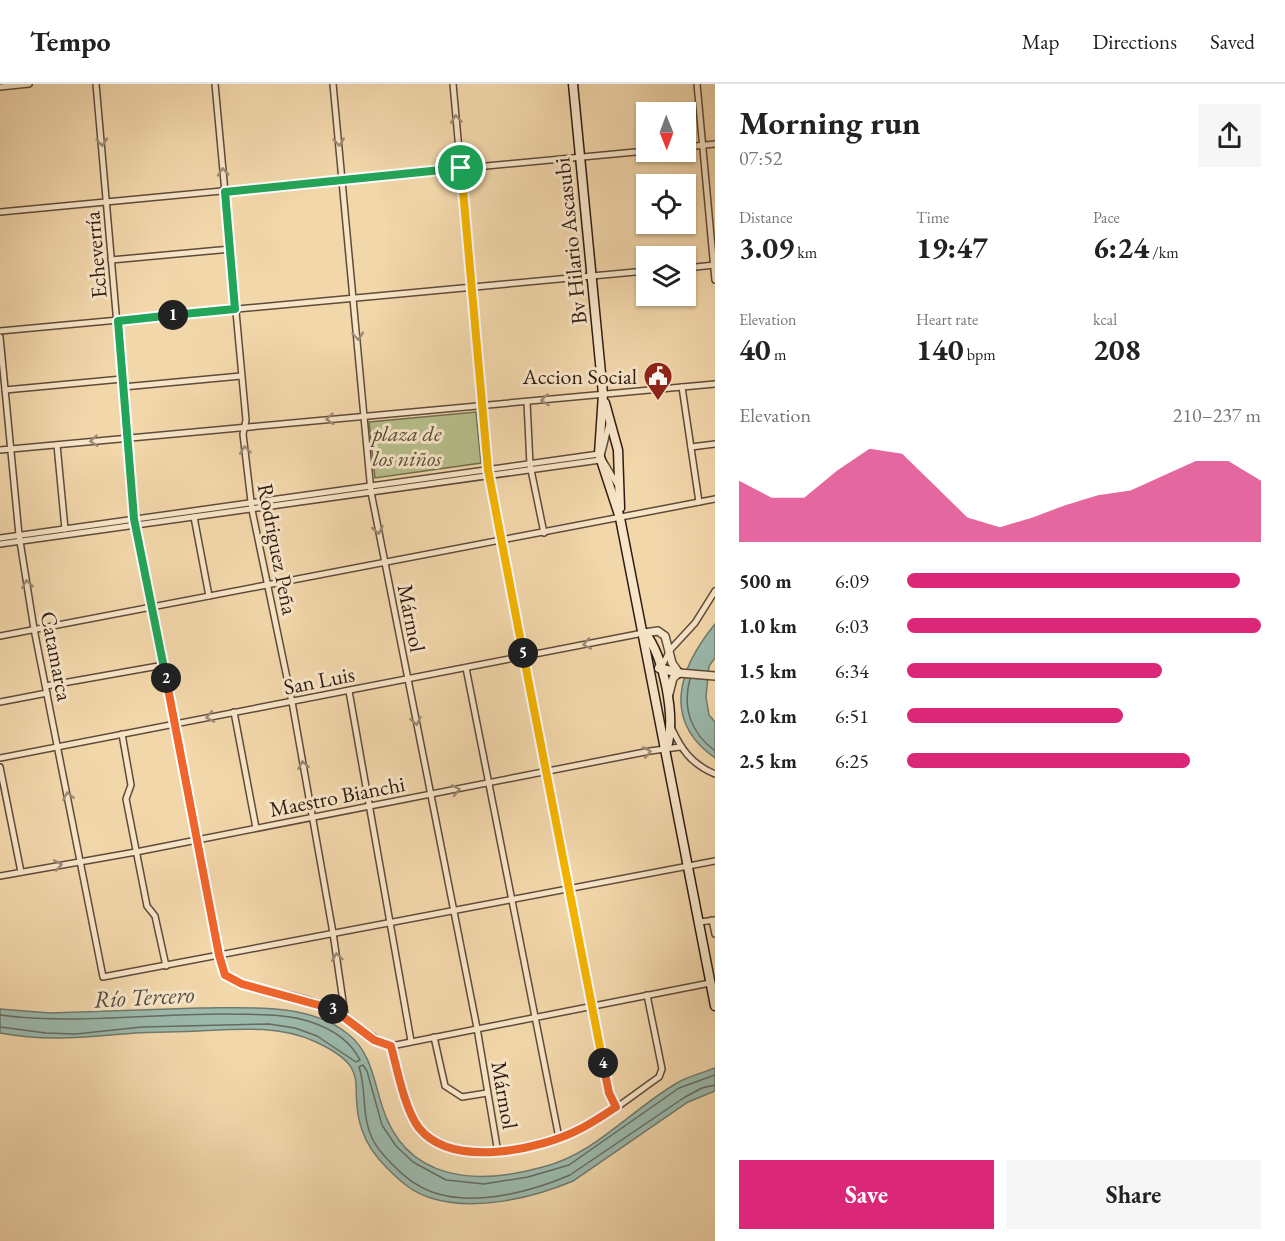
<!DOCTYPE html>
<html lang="en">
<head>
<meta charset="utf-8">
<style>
  body { margin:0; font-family:"EB Garamond",serif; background:#f6f6f6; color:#222; height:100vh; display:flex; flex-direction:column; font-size:22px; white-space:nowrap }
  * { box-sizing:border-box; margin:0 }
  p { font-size:20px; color:#767676 }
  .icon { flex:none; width:33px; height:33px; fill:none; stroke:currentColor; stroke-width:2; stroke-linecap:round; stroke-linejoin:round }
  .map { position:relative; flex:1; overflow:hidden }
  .drawer { display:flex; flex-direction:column; background:#fff; width:570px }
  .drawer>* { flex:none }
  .needle { width:39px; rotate:179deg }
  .fabs { position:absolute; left:636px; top:18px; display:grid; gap:12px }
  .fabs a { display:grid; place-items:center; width:60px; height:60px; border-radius:0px; background:#fff; box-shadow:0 2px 4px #0004; font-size:30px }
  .pin { position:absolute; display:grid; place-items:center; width:51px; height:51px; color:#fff; margin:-26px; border:3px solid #fff; border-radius:50%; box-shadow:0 2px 6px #0007 }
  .km { position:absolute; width:30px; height:30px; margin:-15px; border-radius:50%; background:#222; color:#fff; font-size:16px; line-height:30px; text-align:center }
  .round { display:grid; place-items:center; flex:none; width:63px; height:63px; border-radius:0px; background:#f6f6f6 }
  .overview { display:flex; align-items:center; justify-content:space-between; height:102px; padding:0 24px }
  h1 { font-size:33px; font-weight:700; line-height:45px }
  .stats { display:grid; grid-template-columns:repeat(3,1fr); gap:9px; height:102px; padding:6px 24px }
  .stats div { display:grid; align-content:center }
  .stats b { font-size:30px; font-weight:700 }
  .stats small { font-size:16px; font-weight:400 }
  .stats p { font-size:16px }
  .chart { height:168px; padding:12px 24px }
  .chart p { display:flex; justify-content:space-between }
  .chart svg { width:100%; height:108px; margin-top:6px; fill:#db2777; opacity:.7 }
  .cta { display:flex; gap:12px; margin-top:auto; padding:12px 24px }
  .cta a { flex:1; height:69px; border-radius:0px; background:#db2777; color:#fff; font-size:24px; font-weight:700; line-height:69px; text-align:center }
  .cta a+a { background:#f6f6f6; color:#222 }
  ul { padding:0 24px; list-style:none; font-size:20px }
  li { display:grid; grid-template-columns:96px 72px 1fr; align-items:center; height:45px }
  li i { height:15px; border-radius:8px; background:#db2777 }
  header { display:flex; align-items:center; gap:36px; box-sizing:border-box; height:84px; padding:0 30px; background:#fff; border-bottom:2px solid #e0e0e0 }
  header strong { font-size:28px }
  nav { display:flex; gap:33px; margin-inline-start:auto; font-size:21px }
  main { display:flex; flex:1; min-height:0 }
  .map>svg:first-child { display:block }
  .green { fill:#b7bf8c; stroke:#736d50; stroke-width:1.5 }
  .water { fill:#9bb9ac; stroke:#707a6f; stroke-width:1.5 }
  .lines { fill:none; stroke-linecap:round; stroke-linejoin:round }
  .shore { stroke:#656a60; stroke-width:1.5 }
  .minor-casing { stroke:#604a39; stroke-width:8 }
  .tertiary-casing { stroke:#604a39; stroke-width:10 }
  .secondary-casing { stroke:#2f1b13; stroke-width:11 }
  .minor { stroke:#f7e5c8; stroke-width:5 }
  .tertiary { stroke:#f7e5c8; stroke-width:7 }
  .secondary { stroke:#f7e5c8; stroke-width:8 }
  .oneway { stroke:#9d8a77 }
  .split-1-casing { stroke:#fff; stroke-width:12 }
  .split-2-casing { stroke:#fff; stroke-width:12 }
  .split-3-casing { stroke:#fff; stroke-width:12 }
  .split-4-casing { stroke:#fff; stroke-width:12 }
  .split-5-casing { stroke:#fff; stroke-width:12 }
  .split-6-casing { stroke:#fff; stroke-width:12 }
  .split-1 { stroke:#22a559; stroke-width:8 }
  .split-2 { stroke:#22a559; stroke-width:8 }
  .split-3 { stroke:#f0652b; stroke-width:8 }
  .split-4 { stroke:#f0652b; stroke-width:8 }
  .split-5 { stroke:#f5b400; stroke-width:8 }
  .split-6 { stroke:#f5b400; stroke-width:8 }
  .labels { text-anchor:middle; stroke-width:6; stroke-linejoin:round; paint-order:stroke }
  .street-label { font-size:22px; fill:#2f1b13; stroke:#f7e5c8 }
  .poi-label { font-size:22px; fill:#2f1b13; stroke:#f7e5c8; text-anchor:end }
  .park-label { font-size:22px; font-style:italic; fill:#584c37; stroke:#f7e5c8 }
  .water-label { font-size:24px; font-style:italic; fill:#4f4a41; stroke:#f7e5c8 }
</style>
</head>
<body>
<header>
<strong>Tempo</strong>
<nav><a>Map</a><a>Directions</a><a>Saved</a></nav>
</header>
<main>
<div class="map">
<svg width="715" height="1157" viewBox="0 0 715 1157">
  <rect width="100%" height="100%" fill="#f2d7ab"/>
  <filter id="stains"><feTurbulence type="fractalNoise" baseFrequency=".00333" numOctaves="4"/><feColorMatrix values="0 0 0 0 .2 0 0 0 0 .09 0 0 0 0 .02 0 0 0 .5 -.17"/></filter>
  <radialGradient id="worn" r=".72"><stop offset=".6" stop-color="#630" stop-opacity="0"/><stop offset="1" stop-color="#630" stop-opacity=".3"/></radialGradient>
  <polygon class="green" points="476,328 481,379 375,394 369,338"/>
  <g class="water">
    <path d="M715 540V574L709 582 706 613 709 631 715 638V674C661 636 679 584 715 540Z"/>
    <path d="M199 924C246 924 309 918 348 950 371 968 374 997 382 1022 406 1099 478 1101 543 1083 595 1070 632 1025 677 999 688 992 703 989 715 984V1007L688 1018 573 1097C533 1114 474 1128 431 1114 413 1109 400 1097 387 1084 376 1073 367 1061 362 1046 346 1001 376 986 316 958 280 941 237 945 199 947 178 948 157 948 135 949 89 953 47 958 0 949V925L50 929Z"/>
  </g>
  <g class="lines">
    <g class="shore">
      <path d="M690 595C682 624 691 649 715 667"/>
      <path d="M0 931C75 941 153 929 229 930 255 931 286 929 311 938 332 945 350 956 360 976L356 978 317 952 295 944 269 940 142 943 76 950 46 949 0 943"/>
      <path d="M715 991 679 1004 569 1081 528 1093 484 1100 446 1096 413 1078 396 1062 382 1041 367 987 363 981 359 983C367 1006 361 1031 372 1054 376 1063 384 1072 391 1079 403 1092 415 1102 432 1108 473 1123 531 1108 570 1091L685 1013 702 1004 715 1001"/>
    </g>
    <g class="minor-casing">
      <g id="minor">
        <path d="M96 0 134 435 219 871 225 891 230 895C261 908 297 909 328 923 351 933 367 953 391 962"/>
        <polyline points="215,0 246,336 243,350 252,426 292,618 333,849 345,931"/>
        <polyline points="333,0 371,408 477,944 498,1069"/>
        <polyline points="453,0 488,386 609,1009 616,1023"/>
        <polyline points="697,0 715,196"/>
        <polyline points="0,3 29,0"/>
        <polyline points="686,63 715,60"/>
        <polyline points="0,128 646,67"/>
        <polyline points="111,176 231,165"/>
        <polyline points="686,184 715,181"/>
        <polyline points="0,247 646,187"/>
        <polyline points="0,253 19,451 34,545 103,893 715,777"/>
        <polyline points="123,303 241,292"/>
        <polyline points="682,303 699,418"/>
        <polyline points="5,306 122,295"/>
        <polyline points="527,318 530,381 544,449"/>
        <polyline points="57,361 65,445"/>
        <polyline points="691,363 715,360"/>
        <polyline points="0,366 715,300"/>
        <polyline points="194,433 209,512"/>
        <polyline points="0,454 599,370 617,400"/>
        <polyline points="0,460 600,376 609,340"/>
        <polyline points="0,552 715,415"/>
        <polyline points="466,584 559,1054"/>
        <polyline points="661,584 670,566 695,539 715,507"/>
        <polyline points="46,602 164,581"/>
        <polyline points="349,607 411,957"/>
        <polyline points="0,618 47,609"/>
        <polyline points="234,628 256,744"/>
        <path d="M671 643C681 665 691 680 715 690"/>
        <polyline points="122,650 131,701 126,715 147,822 155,832 166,882"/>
        <polyline points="0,674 643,549"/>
        <polyline points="0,683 21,788"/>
        <polyline points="0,792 136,768 650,667 680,663"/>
        <polyline points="712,836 715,850"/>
        <polyline points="700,838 715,836"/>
        <polyline points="434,953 445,1002 462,1013 487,1009"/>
        <path d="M391 962C397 985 405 1025 419 1044 452 1087 537 1066 578 1046 607 1033 633 1011 659 993L662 985 647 911"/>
        <polyline points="391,962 710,899"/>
      </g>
    </g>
    <g class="tertiary-casing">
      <g id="tertiary">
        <polyline points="644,549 658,547 665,552 672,579 679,589"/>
        <polyline points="679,589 715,592"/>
        <polyline points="669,610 673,594 679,589"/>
      </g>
    </g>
    <g class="secondary-casing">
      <g id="secondary">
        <polyline points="573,0 603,310 599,370 620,434 715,922"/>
        <polyline points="605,319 618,366 620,424"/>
        <path d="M645 549C664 573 676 633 667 663"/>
        <polyline points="659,584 679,589"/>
      </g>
    </g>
    <use href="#minor" class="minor"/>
    <use href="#tertiary" class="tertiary"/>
    <use href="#secondary" class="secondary"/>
  </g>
  <defs><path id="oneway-chevron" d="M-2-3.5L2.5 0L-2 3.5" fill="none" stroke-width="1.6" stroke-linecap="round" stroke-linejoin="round" transform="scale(1.5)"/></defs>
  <g class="oneway">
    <use href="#oneway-chevron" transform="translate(456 35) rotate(-95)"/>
    <use href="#oneway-chevron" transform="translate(102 58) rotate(85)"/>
    <use href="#oneway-chevron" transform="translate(339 58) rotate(84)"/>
    <use href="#oneway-chevron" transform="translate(223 88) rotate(-95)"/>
    <use href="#oneway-chevron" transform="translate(358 252) rotate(85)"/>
    <use href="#oneway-chevron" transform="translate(545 316) rotate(174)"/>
    <use href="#oneway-chevron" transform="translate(330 335) rotate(175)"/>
    <use href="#oneway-chevron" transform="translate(94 357) rotate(175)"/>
    <use href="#oneway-chevron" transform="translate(245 366) rotate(-97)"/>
    <use href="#oneway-chevron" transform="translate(378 446) rotate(79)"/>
    <use href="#oneway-chevron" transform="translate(27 500) rotate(-99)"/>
    <use href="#oneway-chevron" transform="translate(587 560) rotate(169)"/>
    <use href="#oneway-chevron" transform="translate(210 633) rotate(169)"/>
    <use href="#oneway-chevron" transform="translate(416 637) rotate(78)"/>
    <use href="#oneway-chevron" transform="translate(647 668) rotate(-11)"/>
    <use href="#oneway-chevron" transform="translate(303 681) rotate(-100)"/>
    <use href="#oneway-chevron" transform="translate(456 706) rotate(-11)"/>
    <use href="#oneway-chevron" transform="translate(68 712) rotate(-101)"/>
    <use href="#oneway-chevron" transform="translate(58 781) rotate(-10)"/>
    <use href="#oneway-chevron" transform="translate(337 873) rotate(-98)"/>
  </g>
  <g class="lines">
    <g class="split-1-casing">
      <polyline id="split-1" points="173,231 235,225 225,108 461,84"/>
    </g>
    <g class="split-2-casing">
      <polyline id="split-2" points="166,594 134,435 118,237 173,231"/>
    </g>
    <g class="split-3-casing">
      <polyline id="split-3" points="166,594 219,871 225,891 242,900 333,925"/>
    </g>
    <g class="split-4-casing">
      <path id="split-4" d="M333 925 374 956 391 962C397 985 405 1026 419 1044 452 1085 540 1066 580 1045 592 1039 604 1031 616 1023L609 1009 603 979"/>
    </g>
    <g class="split-5-casing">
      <polyline id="split-5" points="523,569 603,979"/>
    </g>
    <g class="split-6-casing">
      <polyline id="split-6" points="461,84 488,386 523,569"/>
    </g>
    <use href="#split-1" class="split-1"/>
    <use href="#split-2" class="split-2"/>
    <use href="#split-3" class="split-3"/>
    <use href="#split-4" class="split-4"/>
    <use href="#split-5" class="split-5"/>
    <use href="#split-6" class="split-6"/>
  </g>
  <defs>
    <g id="civic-pin" transform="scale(1.5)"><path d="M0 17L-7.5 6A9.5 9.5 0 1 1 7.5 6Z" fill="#8f2418" stroke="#f7e5c8"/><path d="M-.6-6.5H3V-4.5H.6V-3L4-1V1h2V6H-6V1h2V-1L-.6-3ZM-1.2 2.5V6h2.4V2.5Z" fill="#fff"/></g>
  </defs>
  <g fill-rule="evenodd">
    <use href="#civic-pin" x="658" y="292"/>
  </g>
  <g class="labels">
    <g class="street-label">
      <text transform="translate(570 157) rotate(-96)" y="8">Bv Hilario Ascasubi</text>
      <text transform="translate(95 171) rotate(-95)" y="8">Echeverría</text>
      <text transform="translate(278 465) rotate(79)" y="8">Rodriguez Peña</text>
      <text transform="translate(412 534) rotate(79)" y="8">Mármol</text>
      <text transform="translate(57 572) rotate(79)" y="8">Catamarca</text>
      <text transform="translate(319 596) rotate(-11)" y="8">San Luis</text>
      <text transform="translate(337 712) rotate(-11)" y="8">Maestro Bianchi</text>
      <text transform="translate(505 1011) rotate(80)" y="8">Mármol</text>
    </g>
    <g class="poi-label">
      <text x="637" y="300">Accion Social</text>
    </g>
    <g class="park-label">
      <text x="407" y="357">plaza de<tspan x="407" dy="25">los niños</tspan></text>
    </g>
    <g class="water-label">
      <text transform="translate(144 913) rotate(-3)" y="8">Río Tercero</text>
    </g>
  </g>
  <rect width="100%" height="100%" filter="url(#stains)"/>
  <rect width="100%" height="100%" fill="url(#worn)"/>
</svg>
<div class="fabs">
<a><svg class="needle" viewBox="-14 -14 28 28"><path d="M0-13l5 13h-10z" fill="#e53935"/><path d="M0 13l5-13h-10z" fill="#767676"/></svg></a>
<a><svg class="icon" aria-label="locate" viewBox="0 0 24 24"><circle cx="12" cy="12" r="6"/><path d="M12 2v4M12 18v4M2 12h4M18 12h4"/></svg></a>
<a><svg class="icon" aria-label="layers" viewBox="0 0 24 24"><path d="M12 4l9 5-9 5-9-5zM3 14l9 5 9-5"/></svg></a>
</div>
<div class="pin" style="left:461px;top:84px;background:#1e9e55"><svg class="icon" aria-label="arrive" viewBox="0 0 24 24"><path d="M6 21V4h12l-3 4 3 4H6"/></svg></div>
<b class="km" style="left:173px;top:231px">1</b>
<b class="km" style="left:166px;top:594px">2</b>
<b class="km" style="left:333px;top:925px">3</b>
<b class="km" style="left:603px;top:979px">4</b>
<b class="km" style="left:523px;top:569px">5</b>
</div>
<section class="drawer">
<div class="overview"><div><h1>Morning run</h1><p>07:52</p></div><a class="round"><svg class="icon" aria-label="share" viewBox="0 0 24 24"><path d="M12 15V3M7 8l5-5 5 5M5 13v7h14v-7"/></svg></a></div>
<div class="stats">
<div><p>Distance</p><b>3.09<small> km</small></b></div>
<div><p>Time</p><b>19:47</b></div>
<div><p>Pace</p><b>6:24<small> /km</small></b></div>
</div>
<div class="stats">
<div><p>Elevation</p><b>40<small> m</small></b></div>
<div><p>Heart rate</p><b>140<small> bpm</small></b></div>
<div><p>kcal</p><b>208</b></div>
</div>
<div class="chart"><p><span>Elevation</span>210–237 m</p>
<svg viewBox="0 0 160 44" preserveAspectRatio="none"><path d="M0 44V19L10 26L20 26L30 15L40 6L50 8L60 21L70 34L80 38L90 34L100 29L110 25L120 23L130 17L140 11L150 11L160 19V44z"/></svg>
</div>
<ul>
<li><b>500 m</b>6:09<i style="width:94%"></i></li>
<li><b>1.0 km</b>6:03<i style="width:100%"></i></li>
<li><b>1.5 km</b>6:34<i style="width:72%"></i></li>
<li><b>2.0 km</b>6:51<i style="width:61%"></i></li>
<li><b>2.5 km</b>6:25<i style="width:80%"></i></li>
</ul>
<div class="cta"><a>Save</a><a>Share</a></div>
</section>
</main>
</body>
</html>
